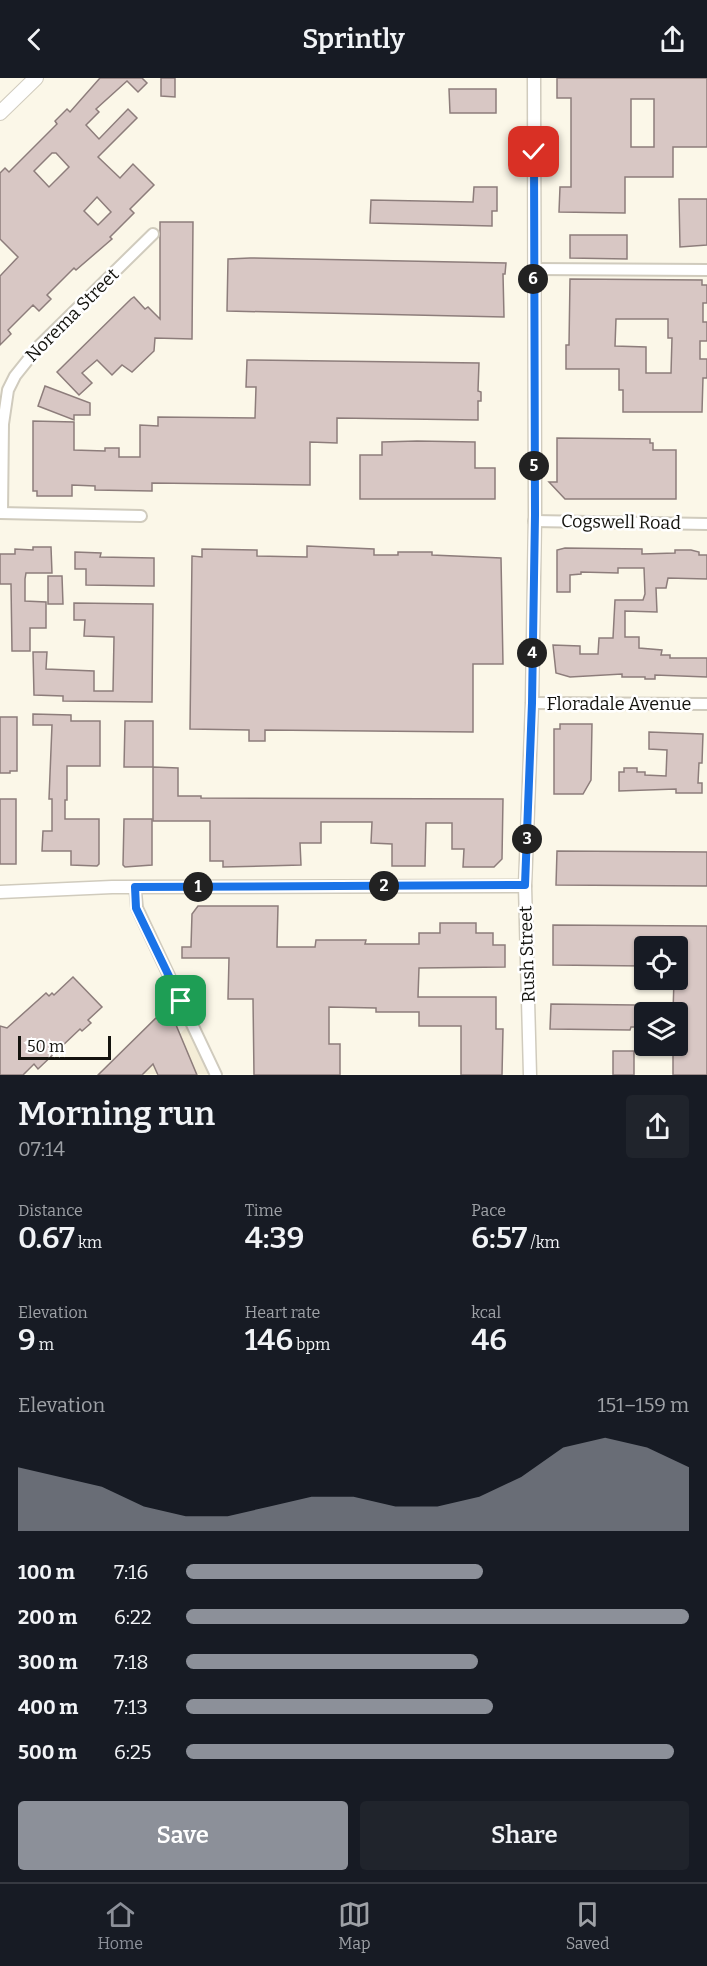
<!DOCTYPE html>
<html lang="en">
<head>
<meta charset="utf-8">
<style>
  body { margin:0; font-family:Bitter,serif; background:#20242c; color:#f1f3f6; height:100vh; display:flex; flex-direction:column; font-size:22px; white-space:nowrap }
  * { box-sizing:border-box; margin:0 }
  p { font-size:20px; color:#9ea1a6 }
  .icon { flex:none; width:33px; height:33px; fill:none; stroke:currentColor; stroke-width:2; stroke-linecap:round; stroke-linejoin:round }
  .map { position:relative; height:997px; overflow:hidden }
  .panel { display:flex; flex-direction:column; background:#171b24; flex:1 }
  .panel>* { flex:none }
  .fabs { position:absolute; left:634px; top:858px; display:grid; gap:12px }
  .fabs a { display:grid; place-items:center; width:54px; height:54px; border-radius:6px; background:#171b24; box-shadow:0 2px 4px #0004; font-size:30px }
  .scale { position:absolute; left:18px; bottom:15px; width:93px; box-sizing:border-box; padding-left:6px; border:3px solid #14130e; border-top:0; font-size:16px; line-height:21px; white-space:nowrap; color:#14130e; -webkit-text-stroke:4px #fff; paint-order:stroke }
  .pin { position:absolute; display:grid; place-items:center; width:51px; height:51px; color:#fff; margin:-26px; border-radius:12px; box-shadow:0 3px 9px #0006 }
  .km { position:absolute; width:30px; height:30px; margin:-15px; border-radius:50%; background:#222; color:#fff; font-size:16px; line-height:30px; text-align:center }
  .round { display:grid; place-items:center; flex:none; width:63px; height:63px; border-radius:6px; background:#20242c }
  .summary { display:flex; align-items:center; justify-content:space-between; height:102px; padding:0 18px }
  h1 { font-size:33px; font-weight:600; line-height:45px }
  .stats { display:grid; grid-template-columns:repeat(3,1fr); gap:9px; height:102px; padding:6px 18px }
  .stats div { display:grid; align-content:center }
  .stats b { font-size:30px; font-weight:600 }
  .stats small { font-size:16px; font-weight:400 }
  .stats p { font-size:16px }
  .chart { height:168px; padding:12px 18px }
  .chart p { display:flex; justify-content:space-between }
  .chart svg { width:100%; height:108px; margin-top:6px; fill:#8c9099; opacity:.7 }
  .action { display:flex; gap:12px; margin-top:auto; padding:12px 18px }
  .action a { flex:1; height:69px; border-radius:6px; background:#8c9099; color:#fff; font-size:24px; font-weight:600; line-height:69px; text-align:center }
  .action a+a { background:#20242c; color:#f1f3f6 }
  ul { padding:0 18px; list-style:none; font-size:20px }
  li { display:grid; grid-template-columns:96px 72px 1fr; align-items:center; height:45px }
  li i { height:15px; border-radius:8px; background:#8c9099 }
  header { display:flex; justify-content:space-between; align-items:center; height:78px; padding:0 18px; background:#171b24; font-size:27px; font-weight:600 }
  .tabs { display:flex; justify-content:space-around; align-items:center; height:84px; border-top:2px solid #363941; background:#171b24; font-size:16px; color:#9ea1a6 }
  .tabs a { display:grid; justify-items:center; gap:3px }
  .tabs .selected { color:#8c9099 }
  .map>svg:first-child { display:block }
  .built { fill:#f4edd7 }
  .building { fill:#d8c7c4; stroke:#8d7d7b; stroke-width:1.5; fill-rule:evenodd }
  .lines { fill:none; stroke-linecap:round; stroke-linejoin:round }
  .minor-casing { stroke:#d0cbbd; stroke-width:14 }
  .tertiary-casing { stroke:#d0cbbd; stroke-width:15 }
  .secondary-casing { stroke:#d0cbbd; stroke-width:16 }
  .minor { stroke:#fff; stroke-width:10 }
  .tertiary { stroke:#fff; stroke-width:12 }
  .secondary { stroke:#fff; stroke-width:14 }
  .route-casing { stroke:#fff; stroke-width:12 }
  .route { stroke:#1a73e8; stroke-width:8 }
  .labels { text-anchor:middle; stroke-width:5; stroke-linejoin:round; paint-order:stroke }
  .street-label { font-size:18px; fill:#14130e; stroke:#fff }
</style>
</head>
<body>
<header><svg class="icon" aria-label="back" viewBox="0 0 24 24"><path d="M15 5l-7 7 7 7"/></svg>Sprintly<svg class="icon" aria-label="share" viewBox="0 0 24 24"><path d="M12 15V3M7 8l5-5 5 5M5 13v7h14v-7"/></svg></header>
<div class="map">
<svg width="707" height="997" viewBox="0 0 707 997">
  <rect width="100%" height="100%" fill="#fbf7e8"/>
  <polygon class="built" points="190,945 214,997 142,997 153,986"/>
  <g class="building">
    <path d="M100 0H142L147 5 138 14 127 3 96 31 99 34 86 47 99 61 128 31 137 40 98 79 120 100 133 86 154 107 130 131 134 135 110 159 112 161 76 192 74 190 47 217 51 221 39 233 33 227 8 252 11 256 0 267V198L18 179 0 161V95L5 90 9 94 57 46 55 43 67 31 70 34ZM52 75H56L69 89 49 109 34 93ZM97 119 111 134 98 147 84 133Z"/>
    <polygon points="161,0 175,0 175,19 161,18"/>
    <path d="M557 0H707V69H673V99H625V135L559 134 560 109H571V20H557ZM631 21H654V69H631Z"/>
    <polygon points="449,11 496,11 496,35 450,35"/>
    <polygon points="474,109 497,109 497,133 492,133 492,148 370,145 371,122 473,124"/>
    <polygon points="679,121 707,121 707,167 680,169"/>
    <polygon points="160,144 193,144 192,261 155,260 154,273 132,294 122,287 112,297 97,282 82,295 92,305 79,317 57,294 131,221 134,219 145,231 148,229 160,241"/>
    <polygon points="570,157 627,157 627,181 570,180"/>
    <polygon points="250,180 506,185 505,196 503,196 504,239 227,233 228,181"/>
    <path d="M570 201 702 202V207H707V225H703V244H707V263H700V281H707V300H703L702 334H623V312H619V291H566V267H569ZM616 241H668V260H672L671 295H646V269L615 268Z"/>
    <polygon points="247,282 479,285 478,313 481,314 481,323 478,323 478,342 337,340 337,365 310,364 310,407 152,405 152,413 95,412 95,408 72,407 72,418 37,418 37,413 33,413 33,343 74,344 74,372 105,373 105,370 119,370 119,379 140,379 140,347 158,348 158,339 255,340 256,309 246,309"/>
    <polygon points="45,308 90,325 90,337 74,337 74,342 38,328"/>
    <polygon points="557,360 650,361 650,365 653,365 653,372 676,372 676,421 565,421 549,404 557,404"/>
    <polygon points="417,363 475,364 475,390 495,390 495,421 360,421 360,377 382,377 382,364"/>
    <polygon points="307,468 374,471 374,477 398,477 398,474 432,474 432,477 501,480 503,586 473,586 473,654 265,652 265,663 249,663 249,652 190,651 192,478 202,479 202,471 257,472 257,478 307,479"/>
    <polygon points="33,469 51,469 52,495 26,495 25,501 25,523 46,524 46,550 30,550 30,573 12,573 11,506 0,506 0,476 15,476 15,471 33,472"/>
    <polygon points="565,470 642,471 642,476 675,475 675,472 691,472 699,474 699,477 707,477 707,501 668,500 666,510 656,510 657,534 625,533 625,559 639,559 639,570 662,572 661,577 670,577 670,580 707,580 707,599 655,597 655,601 645,601 645,599 622,599 622,596 570,599 556,595 553,567 580,568 580,576 598,576 599,560 613,560 615,522 643,522 645,516 644,490 618,490 618,495 581,494 581,496 570,497 570,514 557,514 557,472"/>
    <polygon points="75,474 101,475 100,479 154,480 154,508 86,507 86,491 75,491"/>
    <polygon points="48,498 62,498 63,526 48,526"/>
    <polygon points="74,525 153,526 152,624 63,623 63,618 34,617 33,574 47,574 46,591 94,593 94,613 113,613 114,559 84,558 85,542 74,542"/>
    <polygon points="33,636 71,637 71,643 100,643 100,688 67,688 67,722 65,722 65,741 99,741 99,786 97,788 71,787 71,773 42,773 43,753 52,753 52,721 49,721 52,647 33,647"/>
    <polygon points="0,639 17,639 17,693 10,693 10,695 0,695"/>
    <polygon points="125,643 153,643 153,689 124,689"/>
    <polygon points="560,646 592,646 591,702 583,716 554,716 554,651 560,651"/>
    <polygon points="649,654 703,656 702,685 699,685 698,705 702,705 702,715 676,715 676,711 619,713 619,694 624,694 624,690 637,690 637,694 645,694 645,697 666,698 667,672 649,671"/>
    <polygon points="153,689 178,690 178,718 201,718 201,720 503,721 502,781 494,789 463,789 464,771 452,771 452,745 426,745 425,788 392,788 392,766 371,765 372,744 321,744 321,765 300,765 301,787 223,789 223,783 210,783 210,743 153,743"/>
    <rect x="0" y="721" width="16" height="65"/>
    <polygon points="124,741 152,741 152,787 125,789 123,787"/>
    <polygon points="557,773 707,774 707,808 556,807"/>
    <polygon points="198,828 278,828 277,869 315,869 316,862 366,862 365,866 419,866 419,855 440,855 440,845 476,845 476,855 493,855 493,867 505,867 505,889 419,890 418,919 496,919 496,951 503,951 502,997 461,997 461,948 419,948 419,934 376,934 376,930 329,929 329,966 340,966 340,997 254,997 253,921 228,921 229,880 182,880 182,869 191,869 192,836"/>
    <polygon points="553,847 707,848 707,997 673,997 673,968 678,968 678,934 673,934 674,902 678,902 678,868 645,868 645,888 553,887"/>
    <polygon points="73,899 102,929 88,942 91,945 82,953 80,951 38,991 34,986 23,997 0,997 0,948 7,950 46,915 49,918 52,915 54,917"/>
    <polygon points="551,926 635,927 635,949 631,949 630,952 550,951"/>
    <polygon points="171,935 197,997 158,997 153,986 142,997 98,997 157,939"/>
    <rect x="613" y="973" width="21" height="24"/>
  </g>
  <g class="lines">
    <g class="minor-casing">
      <g id="minor">
        <polyline points="533,191 707,192"/>
        <polyline points="0,435 141,438"/>
        <polyline points="2,435 3,346 8,312 15,298 39,268 153,156"/>
        <polyline points="534,443 707,446"/>
        <polyline points="532,625 707,626"/>
        <polyline points="135,809 137,830 216,997"/>
      </g>
    </g>
    <g class="tertiary-casing">
      <g id="tertiary">
        <polyline points="0,814 112,809 525,808"/>
        <polyline points="530,997 525,808 532,625 535,437 534,0"/>
      </g>
    </g>
    <g class="secondary-casing">
      <polyline id="secondary" points="0,35 36,0"/>
    </g>
    <use href="#minor" class="minor"/>
    <use href="#tertiary" class="tertiary"/>
    <use href="#secondary" class="secondary"/>
  </g>
  <g class="lines">
    <g class="route-casing">
      <polyline id="route" points="181,923 136,830 135,809 525,807 532,625 535,437 534,74"/>
    </g>
    <use href="#route" class="route"/>
  </g>
  <g class="labels">
    <g class="street-label">
      <text transform="translate(72 237) rotate(-45)" y="6">Norema Street</text>
      <text transform="translate(621 444) rotate(1)" y="6">Cogswell Road</text>
      <text x="619" y="632">Floradale Avenue</text>
      <text transform="translate(527 876) rotate(-92)" y="6">Rush Street</text>
    </g>
  </g>
</svg>
<div class="fabs">
<a><svg class="icon" aria-label="locate" viewBox="0 0 24 24"><circle cx="12" cy="12" r="6"/><path d="M12 2v4M12 18v4M2 12h4M18 12h4"/></svg></a>
<a><svg class="icon" aria-label="layers" viewBox="0 0 24 24"><path d="M12 4l9 5-9 5-9-5zM3 14l9 5 9-5"/></svg></a>
</div>
<div class="scale">50 m</div>
<div class="pin" style="left:181px;top:923px;background:#1e9e55"><svg class="icon" aria-label="arrive" viewBox="0 0 24 24"><path d="M6 21V4h12l-3 4 3 4H6"/></svg></div>
<div class="pin" style="left:534px;top:74px;background:#d93025"><svg class="icon" aria-label="check" viewBox="0 0 24 24"><path d="M5 12l5 5 9-10"/></svg></div>
<b class="km" style="left:198px;top:809px">1</b>
<b class="km" style="left:384px;top:808px">2</b>
<b class="km" style="left:527px;top:761px">3</b>
<b class="km" style="left:532px;top:575px">4</b>
<b class="km" style="left:534px;top:388px">5</b>
<b class="km" style="left:533px;top:201px">6</b>
</div>
<section class="panel">
<div class="summary"><div><h1>Morning run</h1><p>07:14</p></div><a class="round"><svg class="icon" aria-label="share" viewBox="0 0 24 24"><path d="M12 15V3M7 8l5-5 5 5M5 13v7h14v-7"/></svg></a></div>
<div class="stats">
<div><p>Distance</p><b>0.67<small> km</small></b></div>
<div><p>Time</p><b>4:39</b></div>
<div><p>Pace</p><b>6:57<small> /km</small></b></div>
</div>
<div class="stats">
<div><p>Elevation</p><b>9<small> m</small></b></div>
<div><p>Heart rate</p><b>146<small> bpm</small></b></div>
<div><p>kcal</p><b>46</b></div>
</div>
<div class="chart"><p><span>Elevation</span>151–159 m</p>
<svg viewBox="0 0 160 44" preserveAspectRatio="none"><path d="M0 44V18L10 22L20 26L30 34L40 38L50 38L60 34L70 30L80 30L90 34L100 34L110 30L120 22L130 10L140 6L150 10L160 18V44z"/></svg>
</div>
<ul>
<li><b>100 m</b>7:16<i style="width:59%"></i></li>
<li><b>200 m</b>6:22<i style="width:100%"></i></li>
<li><b>300 m</b>7:18<i style="width:58%"></i></li>
<li><b>400 m</b>7:13<i style="width:61%"></i></li>
<li><b>500 m</b>6:25<i style="width:97%"></i></li>
</ul>
<div class="action"><a>Save</a><a>Share</a></div>
</section>
<nav class="tabs">
<a class="selected"><svg class="icon" aria-label="home" viewBox="0 0 24 24"><path d="M3 11l9-7 9 7M6 9v11h12V9"/></svg>Home</a>
<a><svg class="icon" aria-label="map" viewBox="0 0 24 24"><path d="M3 6l6-2 6 2 6-2v14l-6 2-6-2-6 2zM9 4v14M15 6v14"/></svg>Map</a>
<a><svg class="icon" aria-label="saved" viewBox="0 0 24 24"><path d="M7 4h10v16l-5-4-5 4z"/></svg>Saved</a>
</nav>
</body>
</html>
